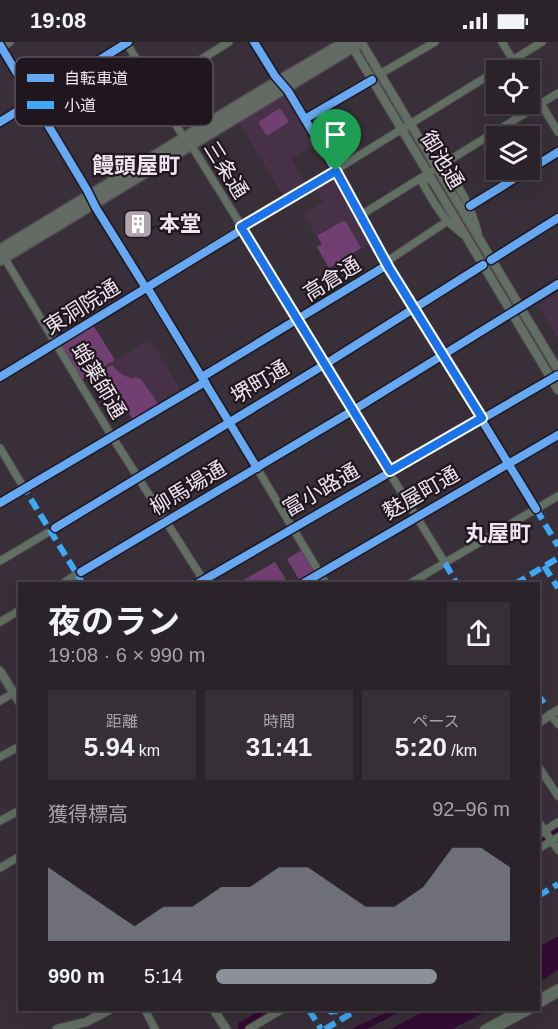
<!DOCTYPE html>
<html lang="ja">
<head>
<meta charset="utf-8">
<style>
  body { margin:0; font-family:Arial,"Noto Sans JP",sans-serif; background:#362f36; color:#f1f3f6; height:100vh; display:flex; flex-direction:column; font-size:22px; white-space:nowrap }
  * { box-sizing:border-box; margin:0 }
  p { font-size:20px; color:#a5a4a8 }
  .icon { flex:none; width:33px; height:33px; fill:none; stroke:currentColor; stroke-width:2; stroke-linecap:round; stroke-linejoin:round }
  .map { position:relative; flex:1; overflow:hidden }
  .sheet { position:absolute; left:18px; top:540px; width:522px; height:429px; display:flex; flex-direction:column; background:#2a232a; border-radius:0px; box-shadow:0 6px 24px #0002,0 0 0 2px #464047 }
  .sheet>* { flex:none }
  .fabs { position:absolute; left:486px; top:18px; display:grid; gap:12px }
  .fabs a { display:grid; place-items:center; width:54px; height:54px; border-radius:0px; background:#2a232a; box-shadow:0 6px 24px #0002,0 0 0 2px #464047; font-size:30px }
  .pin { position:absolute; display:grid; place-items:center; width:51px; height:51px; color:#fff; margin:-62px -26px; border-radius:50% 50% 50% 0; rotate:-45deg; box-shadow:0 0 6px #0007 }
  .pin .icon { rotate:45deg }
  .round { display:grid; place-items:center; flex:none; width:63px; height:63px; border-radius:0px; background:#362f36 }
  .summary { display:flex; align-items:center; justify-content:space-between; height:102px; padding:0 30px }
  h1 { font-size:33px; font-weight:700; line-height:45px }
  .metrics { display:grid; grid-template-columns:repeat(3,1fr); gap:9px; height:102px; padding:6px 30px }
  .metrics div { display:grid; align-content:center; border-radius:0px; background:#362f36; text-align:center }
  .metrics b { font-size:26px; font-weight:700 }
  .metrics small { font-size:16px; font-weight:400 }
  .metrics p { font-size:16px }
  .chart { height:168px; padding:12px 30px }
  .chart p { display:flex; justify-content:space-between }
  .chart svg { width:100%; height:108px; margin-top:6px; fill:#8c9099; opacity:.7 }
  ul { padding:0 30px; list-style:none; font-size:20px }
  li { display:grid; grid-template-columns:96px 72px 1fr; align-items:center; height:45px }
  li i { height:15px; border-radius:8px; background:#8c9099 }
  .status { display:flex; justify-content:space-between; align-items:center; height:42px; padding:0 30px; background:#2a232a; direction:ltr }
  .status svg { height:16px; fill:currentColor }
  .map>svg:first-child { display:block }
  .built { fill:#463146 }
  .green { fill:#723f73 }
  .water { fill:#330a33 }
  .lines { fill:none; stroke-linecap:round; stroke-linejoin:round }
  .stream { stroke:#330a33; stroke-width:1.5 }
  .river { stroke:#330a33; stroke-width:9 }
  .minor-casing { stroke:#554d54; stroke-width:9 }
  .major-casing { stroke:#554d54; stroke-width:10 }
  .highway-casing { stroke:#554d54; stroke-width:13 }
  .minor { stroke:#626f63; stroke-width:7 }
  .major { stroke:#636e64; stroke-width:8 }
  .highway { stroke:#636b64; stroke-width:10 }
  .quiet { stroke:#3fa9f5; stroke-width:6; stroke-dasharray:12 6; stroke-linecap:butt }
  .cycleway-casing { stroke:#1f161e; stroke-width:11 }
  .cycleway { stroke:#66a8f1; stroke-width:8 }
  .route-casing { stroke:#fff; stroke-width:12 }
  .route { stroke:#1a73e8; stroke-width:8 }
  .labels { text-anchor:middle; stroke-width:4.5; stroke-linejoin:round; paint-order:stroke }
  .street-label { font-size:21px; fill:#f0e4ef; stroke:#1f161e }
  .poi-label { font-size:21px; font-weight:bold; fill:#f0e4ef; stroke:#1f161e; text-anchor:start }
  .neighbourhood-label { font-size:22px; font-weight:bold; fill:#f0e4ef; stroke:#1f161e }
  .key { fill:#1f161e; stroke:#5e545d; stroke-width:1.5 }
  .key-label { font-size:16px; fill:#f0e4ef }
</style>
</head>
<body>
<div class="status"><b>19:08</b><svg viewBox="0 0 49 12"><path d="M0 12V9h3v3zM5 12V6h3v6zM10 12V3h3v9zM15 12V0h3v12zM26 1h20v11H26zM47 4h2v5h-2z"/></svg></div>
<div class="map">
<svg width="558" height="987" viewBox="0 0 558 987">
  <rect width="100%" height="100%" fill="#382f38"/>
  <g class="built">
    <polygon points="286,53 315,102 291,117 306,142 284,155 239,80"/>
    <polygon points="332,134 335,135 371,201 329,227 316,205 321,201 303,172 323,160 314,145"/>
    <polygon points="558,251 558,297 538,263"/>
    <polygon points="150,297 182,351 134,380 103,326"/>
  </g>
  <g class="green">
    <polygon points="280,66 289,80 267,94 258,80"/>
    <polygon points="343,179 346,180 361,206 329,226 317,205 322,202 317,194"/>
    <polygon points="93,283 115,318 81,338 61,302"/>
    <path d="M112 323C118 331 123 333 132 337L135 335 141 337 159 363 133 378 104 327Z"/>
    <polygon points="302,508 317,532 301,541 287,517"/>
    <polygon points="275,520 288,541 240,541 240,540"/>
  </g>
  <g class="water">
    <polygon points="558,894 558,928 539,940 539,905"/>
    <polygon points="392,968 403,968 367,987 351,987"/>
    <polygon points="427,968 489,968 452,987 390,987"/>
  </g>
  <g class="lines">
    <polyline class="stream" points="147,197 143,193 156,184"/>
    <g class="river">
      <polyline points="538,800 558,787"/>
      <polyline points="242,984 270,968"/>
    </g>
    <g class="minor-casing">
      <g id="minor">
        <polyline points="126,0 181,91 193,106 239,180 296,279 445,521"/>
        <polyline points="254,0 275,34 288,49 336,129 389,226 536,467"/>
        <polyline points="502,0 519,28"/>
        <polyline points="2,6 10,0"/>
        <polyline points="497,28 542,0"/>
        <polyline points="380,32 435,0"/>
        <polyline points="530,44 558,90"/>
        <polyline points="155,46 229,0"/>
        <polyline points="305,77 372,38"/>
        <polyline points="0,80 128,0"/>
        <path d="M437 127 448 128C461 148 472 167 478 191"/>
        <path d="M428 133 423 142C436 164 443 178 464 193"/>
        <polyline points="470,164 558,110"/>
        <polyline points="361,173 558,51"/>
        <polyline points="2,212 111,393 204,539"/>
        <polyline points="491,218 558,176"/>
        <polyline points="386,220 446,180"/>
        <polyline points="0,335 496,29"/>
        <polyline points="202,335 387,223"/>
        <polyline points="0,406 24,446 205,340"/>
        <polyline points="257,426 326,542"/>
        <polyline points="55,486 324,323 483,223"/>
        <polyline points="0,519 47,491"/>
        <polyline points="81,530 352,369 558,242"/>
        <polyline points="62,542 74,534"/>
        <polyline points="197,542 558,333"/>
        <polyline points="302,542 558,393"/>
        <polyline points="409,542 558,454"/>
        <polyline points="0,580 20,568"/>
        <polyline points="0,659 20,647"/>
        <polyline points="550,672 558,682"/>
        <polyline points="0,715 20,704"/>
        <polyline points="538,724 558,754"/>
        <polyline points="0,779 20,768"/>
        <polyline points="538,779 558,808"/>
        <polyline points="538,793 558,780"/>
        <polyline points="538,807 558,795"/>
        <polyline points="0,826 20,814"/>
        <polyline points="538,957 558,946"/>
        <polyline points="538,963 558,951"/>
        <polyline points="145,968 155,987"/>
        <polyline points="249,987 281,968"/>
        <polyline points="484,987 519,968"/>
        <polyline points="495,987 530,968"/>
      </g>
    </g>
    <g class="major-casing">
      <g id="major">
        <polyline points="361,0 558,328"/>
        <polyline points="350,1 558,348"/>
        <polyline points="0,629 20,661"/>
        <polyline points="538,681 558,668"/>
        <polyline points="214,968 226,987"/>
        <polyline points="57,987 86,980 109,968"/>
      </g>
    </g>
    <g class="highway-casing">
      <g id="highway">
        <polyline points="0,208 272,43 346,0"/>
        <polyline points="0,218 361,0"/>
      </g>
    </g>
    <use href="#minor" class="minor"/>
    <use href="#major" class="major"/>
    <use href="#highway" class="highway"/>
    <g class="quiet">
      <polyline points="20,449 24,446 83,542"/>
      <polyline points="536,467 558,504"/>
      <polyline points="445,521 457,542"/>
      <polyline points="544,524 558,546"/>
      <polyline points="515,542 558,516"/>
      <polyline points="538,653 544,661"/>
      <polyline points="538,854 558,842"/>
      <polyline points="538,863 539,864"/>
      <polyline points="309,968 321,987"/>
      <polyline points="329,968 331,970 336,968 342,977"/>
      <polyline points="325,987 357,968"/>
    </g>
    <g class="cycleway-casing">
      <g id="cycleway">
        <polyline points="254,0 275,34 288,49 336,129 389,226 536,467"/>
        <polyline points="0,3 87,148 96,166 144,243 150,250 257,426"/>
        <polyline points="305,77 372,38"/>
        <polyline points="0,80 128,0"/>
        <polyline points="470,164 558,110"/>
        <polyline points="491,218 558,176"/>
        <polyline points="0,335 238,190 241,185"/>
        <polyline points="202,335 387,223"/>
        <polyline points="0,461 205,340"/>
        <polyline points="55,486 324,323 483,223"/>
        <polyline points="81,530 352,369 558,242"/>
        <polyline points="197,542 558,333"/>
        <polyline points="302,542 558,393"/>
      </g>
    </g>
    <use href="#cycleway" class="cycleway"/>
  </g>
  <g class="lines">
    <g class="route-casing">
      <polygon id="route" points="336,129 389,226 482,376 390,429 241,185"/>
    </g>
    <use href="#route" class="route"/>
  </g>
  <defs>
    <g id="building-square" transform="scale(1.5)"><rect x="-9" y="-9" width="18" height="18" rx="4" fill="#b0a5af" stroke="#1f161e"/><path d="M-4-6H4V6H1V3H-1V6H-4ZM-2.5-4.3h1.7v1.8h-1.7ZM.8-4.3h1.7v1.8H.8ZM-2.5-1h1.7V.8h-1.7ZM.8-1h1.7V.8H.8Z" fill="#fff"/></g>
  </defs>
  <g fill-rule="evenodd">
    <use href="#building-square" x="138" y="182"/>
  </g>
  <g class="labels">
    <g class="street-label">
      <text transform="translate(442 118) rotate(59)" y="7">御池通</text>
      <text transform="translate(226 128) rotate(58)" y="7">三条通</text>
      <text transform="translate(332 237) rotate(-32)" y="7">高倉通</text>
      <text transform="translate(82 265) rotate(-32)" y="7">東洞院通</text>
      <text transform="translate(99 339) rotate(59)" y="7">蛸薬師通</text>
      <text transform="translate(260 340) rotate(-31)" y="7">堺町通</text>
      <text transform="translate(188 446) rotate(-31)" y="7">柳馬場通</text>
      <text transform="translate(321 448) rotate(-30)" y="7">富小路通</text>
      <text transform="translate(421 451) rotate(-30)" y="7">麩屋町通</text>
    </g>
    <g class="poi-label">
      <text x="159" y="189">本堂</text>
    </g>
    <g class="neighbourhood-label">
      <text x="136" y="131">饅頭屋町</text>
      <text x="498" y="499">丸屋町</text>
    </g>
  </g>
  <rect x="15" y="15" width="198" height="69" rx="9" class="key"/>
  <rect x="27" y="32" width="27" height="8" fill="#66a8f1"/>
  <rect x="27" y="59" width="27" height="8" fill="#3fa9f5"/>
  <g class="key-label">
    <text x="64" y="42">自転車道</text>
    <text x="64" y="69">小道</text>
  </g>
</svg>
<div class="fabs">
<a><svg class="icon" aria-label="locate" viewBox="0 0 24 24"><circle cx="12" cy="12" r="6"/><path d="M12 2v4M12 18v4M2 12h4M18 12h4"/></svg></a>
<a><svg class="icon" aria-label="layers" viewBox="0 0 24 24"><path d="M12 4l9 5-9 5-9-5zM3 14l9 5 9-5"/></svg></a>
</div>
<div class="pin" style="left:336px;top:129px;background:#1e9e55"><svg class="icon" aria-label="arrive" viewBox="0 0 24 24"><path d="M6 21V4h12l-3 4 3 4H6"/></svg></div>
<section class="sheet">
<div class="summary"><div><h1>夜のラン</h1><p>19:08 · 6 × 990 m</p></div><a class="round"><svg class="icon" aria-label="share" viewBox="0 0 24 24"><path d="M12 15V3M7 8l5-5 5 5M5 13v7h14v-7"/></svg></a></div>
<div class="metrics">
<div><p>距離</p><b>5.94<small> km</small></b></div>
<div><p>時間</p><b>31:41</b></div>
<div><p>ペース</p><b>5:20<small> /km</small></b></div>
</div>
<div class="chart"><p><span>獲得標高</span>92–96 m</p>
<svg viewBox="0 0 160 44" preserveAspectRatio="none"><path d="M0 44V14L10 22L20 30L30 38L40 30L50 30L60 22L70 22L80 14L90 14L100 22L110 30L120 30L130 22L140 6L150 6L160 14V44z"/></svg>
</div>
<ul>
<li><b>990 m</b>5:14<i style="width:75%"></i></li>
</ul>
</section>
</div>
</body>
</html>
